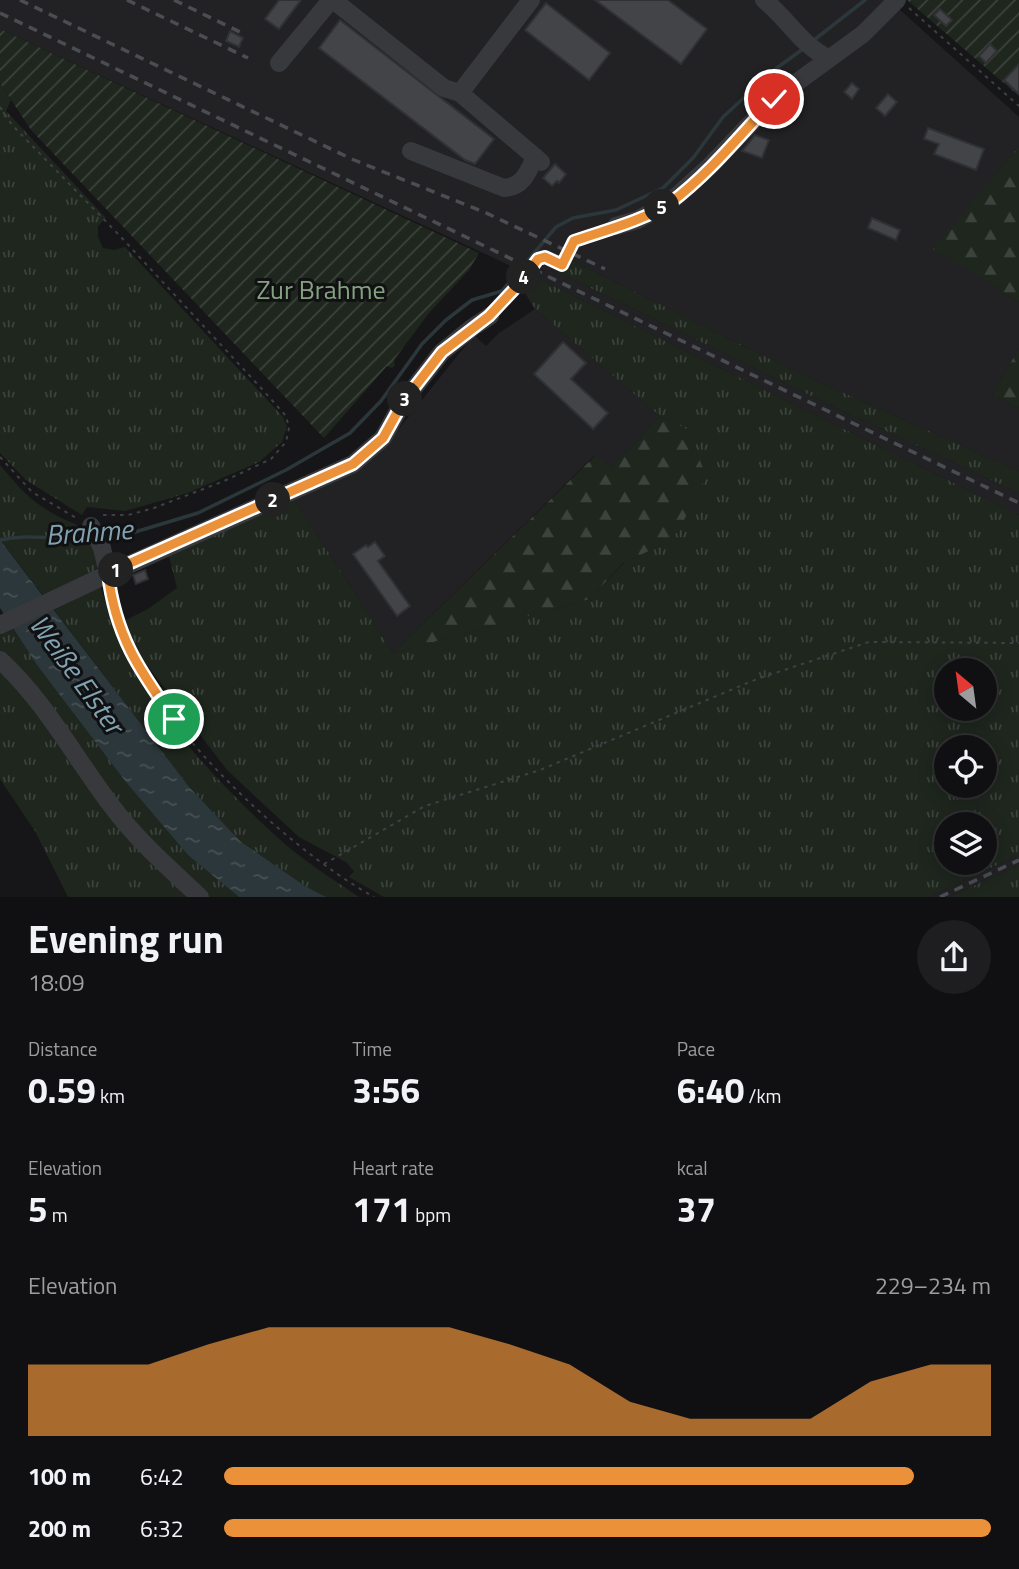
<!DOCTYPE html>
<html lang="en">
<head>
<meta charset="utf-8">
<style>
  body { margin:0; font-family:"Titillium Web",sans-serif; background:#1e1e20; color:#f1f3f6; height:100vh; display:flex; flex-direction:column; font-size:26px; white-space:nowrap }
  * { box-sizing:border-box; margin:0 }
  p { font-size:23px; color:#9c9d9f }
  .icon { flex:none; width:38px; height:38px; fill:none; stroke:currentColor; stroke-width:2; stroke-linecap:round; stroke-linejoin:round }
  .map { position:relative; height:897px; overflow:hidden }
  .drawer { display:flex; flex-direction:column; background:#101012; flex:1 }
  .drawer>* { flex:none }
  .needle { width:46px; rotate:331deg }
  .fabs { position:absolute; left:934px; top:658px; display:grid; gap:14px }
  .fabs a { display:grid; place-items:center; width:63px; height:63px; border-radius:50%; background:#101012; box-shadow:0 4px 18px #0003,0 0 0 2px #303032; font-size:35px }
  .pin { position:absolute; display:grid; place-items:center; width:60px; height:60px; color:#fff; margin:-30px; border:4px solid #fff; border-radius:50%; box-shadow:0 2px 7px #0007 }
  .km { position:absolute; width:35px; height:35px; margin:-18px; border-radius:50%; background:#222; color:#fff; font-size:19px; line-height:35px; text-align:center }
  .round { display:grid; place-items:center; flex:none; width:74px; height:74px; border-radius:37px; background:#1e1e20 }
  .summary { display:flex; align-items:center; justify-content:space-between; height:119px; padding:0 28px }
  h1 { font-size:38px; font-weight:700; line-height:52px }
  .stats { display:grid; grid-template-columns:repeat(3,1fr); gap:10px; height:119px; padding:7px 28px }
  .stats div { display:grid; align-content:center }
  .stats b { font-size:35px; font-weight:700 }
  .stats small { font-size:19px; font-weight:400 }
  .stats p { font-size:19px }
  .chart { height:196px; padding:14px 28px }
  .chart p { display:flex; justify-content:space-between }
  .chart svg { width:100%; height:126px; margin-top:7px; fill:#eb913a; opacity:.7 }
  ul { padding:0 28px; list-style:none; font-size:23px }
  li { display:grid; grid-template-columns:112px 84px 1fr; align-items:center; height:52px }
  li i { height:18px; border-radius:9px; background:#eb913a }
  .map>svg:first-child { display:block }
  .built { fill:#222225 }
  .grass { fill:url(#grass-tufts); fill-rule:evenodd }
  .forest { fill:url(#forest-firs) }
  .garden { fill:url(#garden-furrows) }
  .water { fill:url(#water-ripples) }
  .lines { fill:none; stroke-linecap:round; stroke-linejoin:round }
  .stream { stroke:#2c373b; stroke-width:3.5 }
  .building { fill:#424448; stroke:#303134; stroke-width:2 }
  .path { stroke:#3d4044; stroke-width:2; stroke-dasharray:3.5 5; stroke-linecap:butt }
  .minor { stroke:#37393d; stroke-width:18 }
  .rail { stroke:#4a4d52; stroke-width:3.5; stroke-dasharray:9 7; stroke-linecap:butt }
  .route-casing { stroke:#fff; stroke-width:14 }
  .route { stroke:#eb913a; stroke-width:9 }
  .labels { text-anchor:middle; stroke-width:6; stroke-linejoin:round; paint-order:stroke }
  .park-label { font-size:26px; fill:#84a280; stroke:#111113 }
  .water-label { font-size:28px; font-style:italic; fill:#81a3b1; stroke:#111113 }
</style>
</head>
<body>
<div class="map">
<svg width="1019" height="897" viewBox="0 0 1019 897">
  <defs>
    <pattern id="grass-tufts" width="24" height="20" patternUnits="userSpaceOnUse" patternTransform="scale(1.75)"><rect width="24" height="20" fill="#1e261e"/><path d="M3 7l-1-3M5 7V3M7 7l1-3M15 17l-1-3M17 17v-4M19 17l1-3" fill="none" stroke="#3c433c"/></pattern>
    <pattern id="forest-firs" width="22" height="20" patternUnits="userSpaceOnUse" patternTransform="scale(1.75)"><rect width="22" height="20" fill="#1e261e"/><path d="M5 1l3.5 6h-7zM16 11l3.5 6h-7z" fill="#3c433c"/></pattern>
    <pattern id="garden-furrows" width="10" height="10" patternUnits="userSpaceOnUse" patternTransform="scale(1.75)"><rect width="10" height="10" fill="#1e261e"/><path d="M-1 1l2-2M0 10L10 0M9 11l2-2" fill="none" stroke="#3c433c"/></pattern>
    <pattern id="water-ripples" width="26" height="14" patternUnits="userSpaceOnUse" patternTransform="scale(1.75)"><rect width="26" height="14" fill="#2c373b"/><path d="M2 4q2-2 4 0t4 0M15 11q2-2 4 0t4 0" fill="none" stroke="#485155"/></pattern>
  </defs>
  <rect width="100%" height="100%" fill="#161618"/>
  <g class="built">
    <polygon points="0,0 889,0 1019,117 1019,146 934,249 1019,302 1019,348 992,395 1019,408 1019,471 799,373 571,260 560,273 824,402 1019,493 1019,515 537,278 0,29"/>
    <polygon points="535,309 660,416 612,467 595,455 393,653 293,497 389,441 474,335 486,346 499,333"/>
    <polygon points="1019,855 1019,865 949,897 928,897"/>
  </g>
  <g class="grass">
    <polygon points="0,83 11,100 6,111 106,218 98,226 98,237 103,248 114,250 125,247 283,417 287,427 282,442 259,462 188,493 125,511 87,507 82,515 26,480 0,453"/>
    <polygon points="571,260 799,373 1019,471 1019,493 824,402 560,273"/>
    <path d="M537 278 1019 515V855L928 897H384L349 877 354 871 346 862 299 837 227 770 144 661 124 621 148 609 177 588 169 556 293 497 393 653 590 599 625 562 651 550 688 430 660 416 535 309 525 293ZM947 670H985V709H947ZM947 747H985V786H947ZM947 824H985V863H947Z"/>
    <path d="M0 465C13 480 26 497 44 508 80 532 85 515 98 565L94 572 43 595 0 540Z"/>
    <path d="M100 587C108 607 114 628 123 647 153 714 223 788 277 837 302 860 331 878 359 897H326L305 886 240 841 190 788 54 610Z"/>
    <polygon points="12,627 37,665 188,855 239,897 68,897 35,831 0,779 0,632"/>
    <polygon points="1019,865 1019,897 949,897"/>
  </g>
  <g class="forest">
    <polygon points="1019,146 1019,302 933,249"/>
    <polygon points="1019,348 1019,408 992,395"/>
    <polygon points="660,416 688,430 706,476 678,532 651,550 623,563 590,599 393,653 596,455 612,467"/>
  </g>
  <g class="garden">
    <polygon points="907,0 1019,0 1019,96"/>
    <polygon points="0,29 479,253 469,270 429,313 394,360 395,365 392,368 387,366 324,438 31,130 0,83"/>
  </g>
  <polygon class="water" points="0,540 190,788 240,841 305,886 326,897 239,897 188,855 126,782 37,665 0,608"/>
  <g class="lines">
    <g class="stream">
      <polyline points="814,40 865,0"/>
      <polyline points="101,536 135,532 198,513 286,470 350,433 381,401 422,344 446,320 472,300 502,291 556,227 573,218 616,210 663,188 693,158 723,117 774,70 803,49"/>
      <path d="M0 540C31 533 58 541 90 537"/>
    </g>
  </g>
  <g class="building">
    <polygon points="279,0 301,0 279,29 265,19"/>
    <polygon points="595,0 668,0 707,29 681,64"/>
    <polygon points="546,3 610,53 589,80 525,30"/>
    <polygon points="940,9 952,20 946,26 934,15"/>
    <polygon points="340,20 494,139 475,164 465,160 319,48"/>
    <polygon points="230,31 243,38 239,47 226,41"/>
    <polygon points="990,44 997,51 986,63 979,56"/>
    <polygon points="1019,64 1019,94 1004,80"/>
    <polygon points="852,83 859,89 852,99 844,92"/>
    <polygon points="888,94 897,102 885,116 876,108"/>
    <polygon points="928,128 984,149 976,170 934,154 939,144 924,139"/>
    <polygon points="755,135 769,140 762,158 742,151"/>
    <polygon points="555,164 566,174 559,183 557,181 552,186 543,178"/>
    <polygon points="872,218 900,230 896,240 868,228"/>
    <polygon points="563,342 586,363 571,379 608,413 593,429 534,374"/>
    <polygon points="375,542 385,556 378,561 410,606 397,616 353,554 366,545 368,547"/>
    <polygon points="145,570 148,579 136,584 133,575"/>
  </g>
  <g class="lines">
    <g class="path">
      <polyline points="909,8 1019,106"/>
      <polyline points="0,107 12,125 120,236 262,389 286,416 289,428 286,442 271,459 224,481 154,508 128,515 100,515"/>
      <polyline points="500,305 538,259 545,257 562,265 574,241 603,230"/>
      <polyline points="0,457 32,492 78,519"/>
      <path d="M109 588C121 697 282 846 374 897"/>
      <polyline points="324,864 425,806 540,770 757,679 869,642 1019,643"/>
    </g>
    <g class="minor">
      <polyline points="333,0 444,88 460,93"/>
      <polyline points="531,0 460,93 541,162"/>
      <path d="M764 0C787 18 801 45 828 58"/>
      <polyline points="279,63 331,0"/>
      <path d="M411 151 504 188C523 187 528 172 535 157"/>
      <polyline points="616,226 637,220 669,203 710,166 774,99 863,34 897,0"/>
      <polyline points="91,526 102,548 108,574"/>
      <polyline points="0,625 108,574 353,464 383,438 403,402 442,352 473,327 490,316"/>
      <path d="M0 660C46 702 76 760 114 809 139 842 170 869 200 897"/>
    </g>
    <g class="rail">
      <polyline points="20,0 354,160 484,212 605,269"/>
      <polyline points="127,0 248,58"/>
      <polyline points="174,0 240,32"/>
      <polyline points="0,13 1019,503"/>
      <polyline points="940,897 1019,860"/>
    </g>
  </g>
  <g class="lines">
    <g class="route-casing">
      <path id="route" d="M174 719C139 670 115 635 108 573L353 464 383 438 403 402 442 352 489 316 520 283 538 259 545 257 562 265 574 241C603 231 645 220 670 203 709 174 741 134 774 99"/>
    </g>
    <use href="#route" class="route"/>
  </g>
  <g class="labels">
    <g class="park-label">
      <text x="321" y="299">Zur Brahme</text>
    </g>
    <g class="water-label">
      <text transform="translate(89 532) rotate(-4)" y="10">Brahme</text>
      <text transform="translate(77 674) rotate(54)" y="10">Weiße Elster</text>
    </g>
  </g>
</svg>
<div class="fabs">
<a><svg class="needle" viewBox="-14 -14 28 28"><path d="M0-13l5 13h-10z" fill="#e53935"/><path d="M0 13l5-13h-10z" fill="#9c9d9f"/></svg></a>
<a><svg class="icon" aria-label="locate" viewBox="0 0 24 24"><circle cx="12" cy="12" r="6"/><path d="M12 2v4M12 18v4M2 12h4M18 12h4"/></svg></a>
<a><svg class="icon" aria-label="layers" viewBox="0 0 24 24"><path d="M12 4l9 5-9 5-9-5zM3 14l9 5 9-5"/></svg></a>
</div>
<div class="pin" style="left:174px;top:719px;background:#1e9e55"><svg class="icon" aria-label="arrive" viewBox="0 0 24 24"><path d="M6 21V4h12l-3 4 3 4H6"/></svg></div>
<div class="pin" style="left:774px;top:99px;background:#d93025"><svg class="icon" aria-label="check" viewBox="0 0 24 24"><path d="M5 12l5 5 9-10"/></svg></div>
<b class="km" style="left:116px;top:570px">1</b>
<b class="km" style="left:273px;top:500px">2</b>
<b class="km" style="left:405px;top:399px">3</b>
<b class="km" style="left:524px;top:277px">4</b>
<b class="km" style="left:662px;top:207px">5</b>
</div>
<section class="drawer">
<div class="summary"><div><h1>Evening run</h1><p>18:09</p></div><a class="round"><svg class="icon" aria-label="share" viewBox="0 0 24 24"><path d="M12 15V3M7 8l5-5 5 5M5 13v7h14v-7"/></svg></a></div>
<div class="stats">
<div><p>Distance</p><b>0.59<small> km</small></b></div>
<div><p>Time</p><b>3:56</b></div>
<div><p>Pace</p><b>6:40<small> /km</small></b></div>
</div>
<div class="stats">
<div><p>Elevation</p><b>5<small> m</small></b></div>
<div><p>Heart rate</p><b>171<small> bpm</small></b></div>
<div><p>kcal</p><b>37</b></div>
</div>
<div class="chart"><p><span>Elevation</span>229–234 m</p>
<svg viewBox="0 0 160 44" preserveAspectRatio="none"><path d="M0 44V19L10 19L20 19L30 12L40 6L50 6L60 6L70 6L80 12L90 19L100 32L110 38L120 38L130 38L140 25L150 19L160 19V44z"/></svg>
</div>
<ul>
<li><b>100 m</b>6:42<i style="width:90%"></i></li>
<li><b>200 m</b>6:32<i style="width:100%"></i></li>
</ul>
</section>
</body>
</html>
